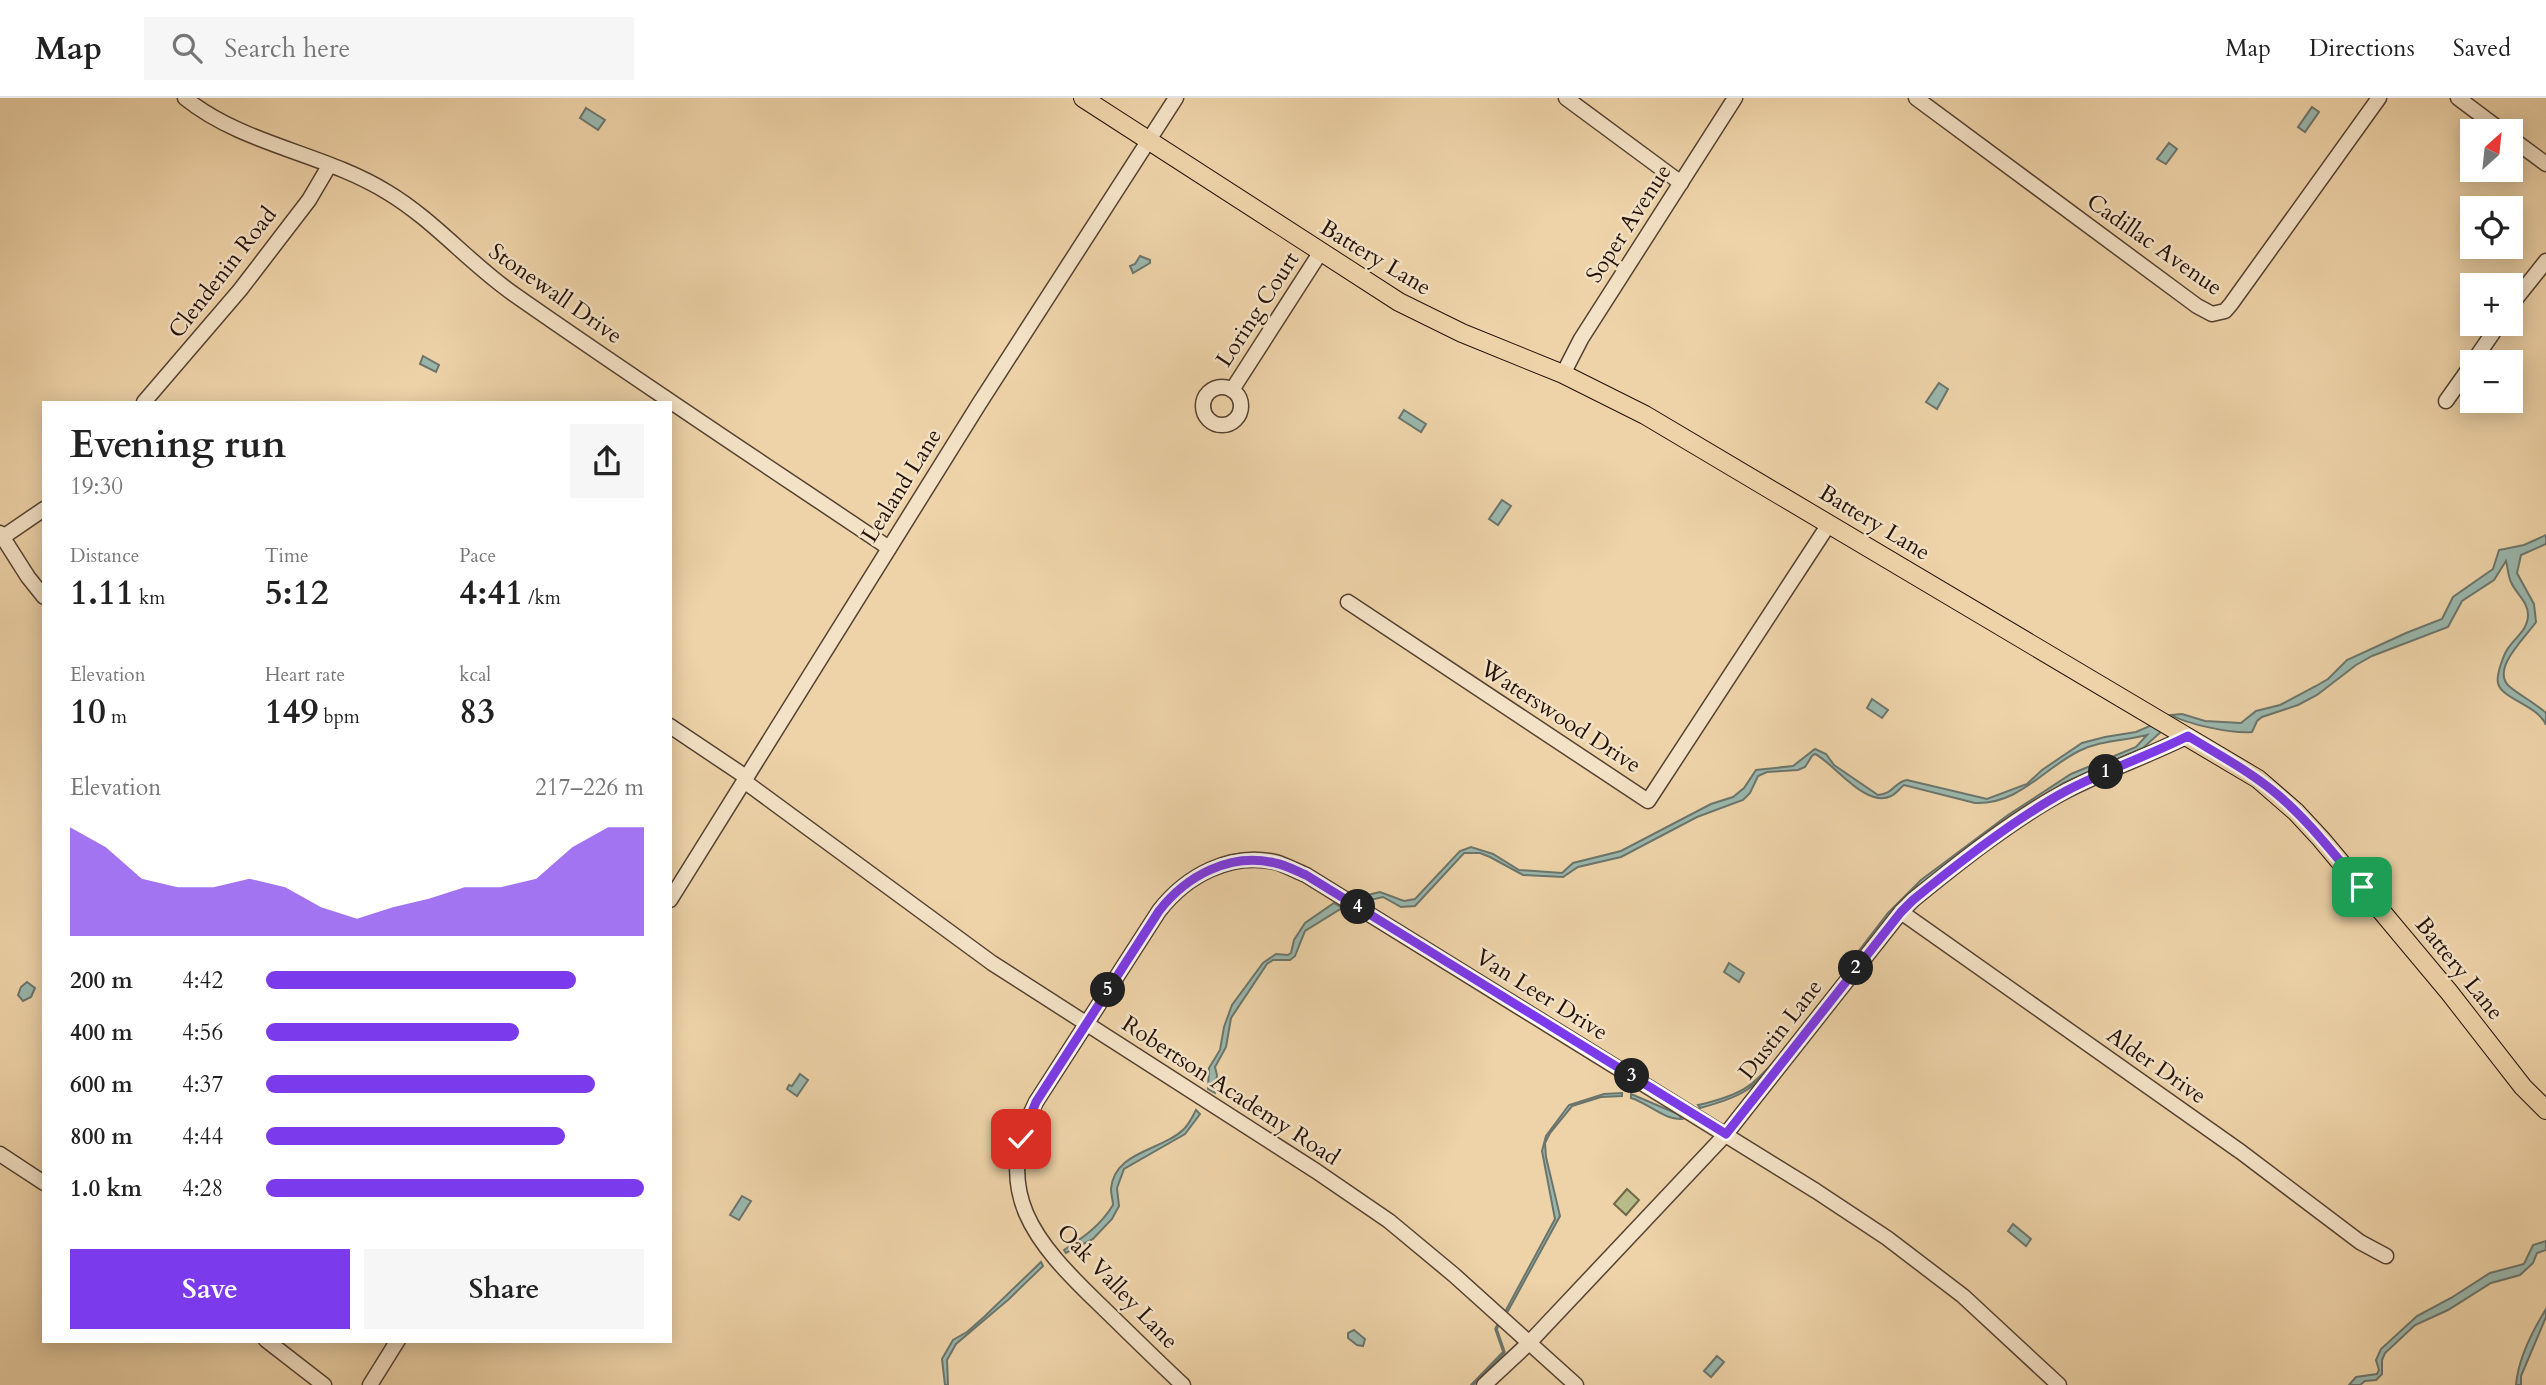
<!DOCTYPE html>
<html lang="en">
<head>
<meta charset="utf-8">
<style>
  body { margin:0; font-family:Cardo,serif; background:#f6f6f6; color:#222; height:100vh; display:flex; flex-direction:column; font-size:26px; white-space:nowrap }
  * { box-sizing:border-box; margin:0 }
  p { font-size:23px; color:#767676 }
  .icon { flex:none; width:38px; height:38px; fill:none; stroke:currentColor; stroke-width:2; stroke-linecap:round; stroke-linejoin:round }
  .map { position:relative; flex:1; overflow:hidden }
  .details { position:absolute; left:42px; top:303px; width:630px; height:942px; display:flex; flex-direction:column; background:#fff; border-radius:0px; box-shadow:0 4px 18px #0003 }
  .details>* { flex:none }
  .needle { width:46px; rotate:27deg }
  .fabs { position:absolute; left:2460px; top:21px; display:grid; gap:14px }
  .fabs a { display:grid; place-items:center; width:63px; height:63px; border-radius:0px; background:#fff; box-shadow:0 4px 18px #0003; font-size:35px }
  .pin { position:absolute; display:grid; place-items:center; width:60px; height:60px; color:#fff; margin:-30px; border-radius:14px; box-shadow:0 4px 10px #0006 }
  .km { position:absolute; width:35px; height:35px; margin:-18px; border-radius:50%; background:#222; color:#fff; font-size:19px; line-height:35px; text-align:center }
  .round { display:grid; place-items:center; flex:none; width:74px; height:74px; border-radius:0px; background:#f6f6f6 }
  .summary { display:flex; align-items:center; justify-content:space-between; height:119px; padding:0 28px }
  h1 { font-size:38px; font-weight:600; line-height:52px }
  .metrics { display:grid; grid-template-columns:repeat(3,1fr); gap:10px; height:119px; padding:7px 28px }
  .metrics div { display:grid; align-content:center }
  .metrics b { font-size:35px; font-weight:600 }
  .metrics small { font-size:19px; font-weight:400 }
  .metrics p { font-size:19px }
  .chart { height:196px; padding:14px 28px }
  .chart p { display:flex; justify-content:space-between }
  .chart svg { width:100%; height:126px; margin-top:7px; fill:#7c3aed; opacity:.7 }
  .primary-button { display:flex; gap:14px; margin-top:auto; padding:14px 28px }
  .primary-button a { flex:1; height:80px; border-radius:0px; background:#7c3aed; color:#fff; font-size:28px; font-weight:600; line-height:80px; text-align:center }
  .primary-button a+a { background:#f6f6f6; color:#222 }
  ul { padding:0 28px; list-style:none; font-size:23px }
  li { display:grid; grid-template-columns:112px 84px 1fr; align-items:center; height:52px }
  li i { height:18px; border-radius:9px; background:#7c3aed }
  header { display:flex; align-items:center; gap:42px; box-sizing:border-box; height:98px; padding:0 35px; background:#fff; border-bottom:2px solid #e0e0e0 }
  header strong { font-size:33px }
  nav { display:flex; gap:38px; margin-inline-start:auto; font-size:24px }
  .search { width:490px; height:63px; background:#f6f6f6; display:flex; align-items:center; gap:18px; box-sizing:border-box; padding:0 24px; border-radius:0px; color:#767676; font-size:26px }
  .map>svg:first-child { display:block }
  .green { fill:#b8bc88; stroke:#6e6749; stroke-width:2 }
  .water { fill:#9ab7ad; stroke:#6b756c; stroke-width:2 }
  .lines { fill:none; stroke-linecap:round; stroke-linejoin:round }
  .stream { stroke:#6b756c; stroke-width:3.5 }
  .minor-casing { stroke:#564232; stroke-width:17 }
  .major-casing { stroke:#24120a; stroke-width:20 }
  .minor { stroke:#f4e2c6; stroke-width:14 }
  .major { stroke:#eed3a8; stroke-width:18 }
  .route-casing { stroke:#fff; stroke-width:14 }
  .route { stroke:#7c3aed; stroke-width:9 }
  .labels { text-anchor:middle; stroke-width:5; stroke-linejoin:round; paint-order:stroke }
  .street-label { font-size:23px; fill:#24120a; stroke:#f4e2c6 }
</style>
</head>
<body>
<header>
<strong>Map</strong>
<div class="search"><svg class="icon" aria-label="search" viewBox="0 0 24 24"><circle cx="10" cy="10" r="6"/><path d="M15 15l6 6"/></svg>Search here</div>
<nav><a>Map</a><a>Directions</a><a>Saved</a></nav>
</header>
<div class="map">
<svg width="2546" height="1287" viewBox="0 0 2546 1287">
  <rect width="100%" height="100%" fill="#eed3a8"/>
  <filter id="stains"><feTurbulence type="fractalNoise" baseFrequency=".00286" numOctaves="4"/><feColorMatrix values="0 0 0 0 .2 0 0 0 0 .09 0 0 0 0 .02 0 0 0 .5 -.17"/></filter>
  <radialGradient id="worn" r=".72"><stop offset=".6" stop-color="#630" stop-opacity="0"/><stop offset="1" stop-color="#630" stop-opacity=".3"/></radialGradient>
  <polygon class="green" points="1627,1091 1639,1102 1626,1117 1614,1106"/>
  <g class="water">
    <polygon points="2312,9 2319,14 2305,34 2298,29"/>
    <polygon points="586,10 605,22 598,32 580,20"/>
    <polygon points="2169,45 2177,51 2166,66 2157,61"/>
    <polygon points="1140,158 1150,162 1150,165 1133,175 1130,168 1135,166"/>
    <polygon points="423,258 439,267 436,274 420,266"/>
    <polygon points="1939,285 1948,291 1937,311 1926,304"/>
    <polygon points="1404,312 1426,326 1421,334 1399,320"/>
    <polygon points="1502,402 1511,408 1498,427 1489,421"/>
    <path d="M2546 437V446L2521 457 2517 475 2534 506 2536 524C2526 539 2489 572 2510 589 2521 598 2535 605 2546 615V627C2538 607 2501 601 2498 585 2496 577 2504 555 2509 549 2516 539 2528 531 2528 517 2528 503 2516 496 2511 484 2508 478 2508 470 2506 463L2494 482 2462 503 2448 529 2372 558 2356 567 2317 597 2298 607 2262 619 2257 623 2252 634C2232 636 2187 626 2171 617L2182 616 2205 623 2241 625 2256 613 2280 607 2316 588 2328 581 2347 562 2406 535 2442 521 2453 499 2493 471 2499 452 2524 447Z"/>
    <polygon points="1872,601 1888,612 1882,620 1867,610"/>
    <path d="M2152 627 2163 632 2143 650 2063 685 1910 794 1854 865 1851 863 1888 815 1921 782 2008 717 2071 676 2136 649 2147 637C2124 643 2101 642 2079 653 2043 671 2018 707 1975 705L1904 687C1900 690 1896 696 1891 698 1866 711 1834 665 1815 656L1812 658 1805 669 1798 672 1767 674 1758 678 1750 695 1743 702 1697 719 1621 759 1578 769 1563 779 1523 777 1490 759 1480 755H1464L1415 808 1401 809 1383 799 1366 803 1359 799 1380 794 1404 803 1415 801 1460 753 1471 749 1493 756 1519 772 1562 775 1573 765 1621 753 1711 706 1733 699 1744 690 1756 672 1793 668 1815 651 1826 656 1834 667 1878 697C1894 696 1894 684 1907 682L1987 701 2027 686 2042 672 2082 645 2105 639 2136 634Z"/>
    <polygon points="1334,805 1342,810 1305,833 1295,858 1290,862 1273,862 1267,866 1231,920 1226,949 1215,969 1217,977 1215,995 1208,991 1209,970 1220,952 1224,929 1232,907 1263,865 1276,856 1288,857 1291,855 1294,842 1305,825"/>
    <polygon points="1729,865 1744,875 1739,884 1724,874"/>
    <polygon points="27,884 35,890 31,899 23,903 18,897 21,889"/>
    <path d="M1783 953C1755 991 1745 998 1700 1010L1698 1007C1743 997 1754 988 1783 953Z"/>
    <polygon points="800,976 808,982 797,998 787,991 789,987 792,988"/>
    <polygon points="1622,995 1622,998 1601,999 1572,1008 1550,1035 1545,1045 1546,1059 1560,1118 1508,1213 1506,1212 1555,1121 1542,1053 1546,1038 1569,1007 1604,996"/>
    <path d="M1631 996 1678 1016 1682 1021C1664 1022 1648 1005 1631 1000Z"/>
    <path d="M1196 1012 1200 1016 1185 1036 1124 1071 1117 1090 1119 1108 1112 1121 1093 1141 1066 1155 1064 1152C1084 1139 1100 1128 1113 1107 1113 1102 1111 1097 1111 1091 1114 1053 1162 1053 1184 1031 1189 1026 1193 1018 1196 1012Z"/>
    <polygon points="742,1098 751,1103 739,1122 730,1117"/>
    <polygon points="2013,1126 2031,1141 2026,1148 2008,1133"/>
    <polygon points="2546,1143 2546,1152 2537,1155 2533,1165 2520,1177 2491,1185 2448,1212 2415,1227 2385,1255 2382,1262 2382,1276 2376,1282 2365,1283 2360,1287 2349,1287 2356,1279 2377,1276 2379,1272 2376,1262 2381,1251 2417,1218 2451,1200 2490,1175 2524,1166 2533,1147"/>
    <polygon points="1041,1164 1043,1168 1009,1201 956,1246 947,1262 948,1287 945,1287 942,1261 953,1242 967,1234 984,1219"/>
    <path d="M2546 1211V1219L2521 1278V1287H2516C2518 1262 2533 1232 2546 1211Z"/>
    <polygon points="1354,1232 1365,1241 1363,1248 1357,1247 1348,1240 1348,1235"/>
    <polygon points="1717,1258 1724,1264 1711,1279 1704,1273"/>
  </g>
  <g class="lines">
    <polyline class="stream" points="1472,1287 1504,1254 1496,1231 1499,1225"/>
    <g class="minor-casing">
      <g id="minor">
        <path d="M185 0C243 47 324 55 387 94 434 122 470 166 515 197 638 283 764 366 889 450"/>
        <polyline points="1566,0 1681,85"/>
        <polyline points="1916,0 2197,208 2212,216 2225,213 2231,206 2379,0"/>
        <polyline points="2458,0 2502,33"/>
        <polyline points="2511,40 2546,66"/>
        <polyline points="2511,207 2546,163"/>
        <polyline points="2473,264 2499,226"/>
        <polyline points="1563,276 1581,241 1735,0"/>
        <circle cx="1222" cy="308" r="19"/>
        <polyline points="1232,292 1320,155"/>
        <polyline points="2446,303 2473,265"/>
        <polyline points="144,304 240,192 309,102 329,68"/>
        <polyline points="0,435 28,479 44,499"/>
        <polyline points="3,439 44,411"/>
        <polyline points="1348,504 1648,703 1829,426"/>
        <polyline points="670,628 746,679"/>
        <polyline points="744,683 992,865 1316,1073 1389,1123 1454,1177 1576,1287"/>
        <polyline points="670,802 979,306 1176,0"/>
        <polyline points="1901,814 2241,1054 2360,1144 2386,1158"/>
        <polyline points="0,1056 44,1085"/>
        <polyline points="266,1242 324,1287"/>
        <polyline points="370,1287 398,1242"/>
        <path d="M1183 1287C1154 1260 1126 1232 1098 1205 1035 1144 990 1094 1036 1004L1159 813C1186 778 1230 754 1275 764 1286 767 1296 773 1306 777L1816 1093 1887 1140 1963 1198 2059 1287"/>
        <path d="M1484 1287 1529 1245 1726 1036 1901 814 1913 802C1957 766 2016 719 2066 693 2106 672 2148 658 2188 638"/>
      </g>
    </g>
    <g class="major-casing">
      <polyline id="major" points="1083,0 1399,204 1462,235 1563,276 1645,317 2258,681 2296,714 2321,741 2449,894 2523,989 2546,1012"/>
    </g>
    <use href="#minor" class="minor"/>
    <use href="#major" class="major"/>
  </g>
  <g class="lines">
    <g class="route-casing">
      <path id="route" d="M1021 1041 1036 1004 1159 813C1186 778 1230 754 1275 765 1286 767 1296 773 1306 777L1726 1036 1901 814 1913 802C1957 766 2016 720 2066 693 2106 672 2148 658 2188 638 2219 657 2251 674 2278 697 2310 724 2335 758 2362 789"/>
    </g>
    <use href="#route" class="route"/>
  </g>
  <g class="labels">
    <g class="street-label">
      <text transform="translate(1628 125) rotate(-57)" y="8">Soper Avenue</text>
      <text transform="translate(2155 146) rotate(35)" y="8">Cadillac Avenue</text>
      <text transform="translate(1376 159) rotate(31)" y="8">Battery Lane</text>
      <text transform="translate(222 174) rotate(-52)" y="8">Clendenin Road</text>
      <text transform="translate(556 195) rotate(35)" y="8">Stonewall Drive</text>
      <text transform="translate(1257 211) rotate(-57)" y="8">Loring Court</text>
      <text transform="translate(901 387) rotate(-58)" y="8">Lealand Lane</text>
      <text transform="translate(1875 424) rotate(31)" y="8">Battery Lane</text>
      <text transform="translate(1561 618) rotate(33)" y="8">Waterswood Drive</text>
      <text transform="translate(2460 870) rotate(51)" y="8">Battery Lane</text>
      <text transform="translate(1542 896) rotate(32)" y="8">Van Leer Drive</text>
      <text transform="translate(1780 931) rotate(-52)" y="8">Dustin Lane</text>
      <text transform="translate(2157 967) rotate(35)" y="8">Alder Drive</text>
      <text transform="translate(1231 992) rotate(33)" y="8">Robertson Academy Road</text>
      <text transform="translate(1118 1188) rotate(46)" y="8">Oak Valley Lane</text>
    </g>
  </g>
  <rect width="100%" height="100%" filter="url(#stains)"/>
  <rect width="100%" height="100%" fill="url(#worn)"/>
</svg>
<div class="fabs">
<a><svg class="needle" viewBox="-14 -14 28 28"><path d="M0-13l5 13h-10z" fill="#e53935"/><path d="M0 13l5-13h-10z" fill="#767676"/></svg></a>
<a><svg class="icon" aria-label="locate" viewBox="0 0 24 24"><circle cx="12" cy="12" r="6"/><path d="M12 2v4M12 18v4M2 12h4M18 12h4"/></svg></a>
<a>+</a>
<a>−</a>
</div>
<div class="pin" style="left:2362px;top:789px;background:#1e9e55"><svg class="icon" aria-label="arrive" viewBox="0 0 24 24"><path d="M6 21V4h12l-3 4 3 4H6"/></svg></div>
<div class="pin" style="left:1021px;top:1041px;background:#d93025"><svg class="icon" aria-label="check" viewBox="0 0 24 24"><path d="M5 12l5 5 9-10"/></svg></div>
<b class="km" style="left:2106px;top:674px">1</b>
<b class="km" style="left:1856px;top:870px">2</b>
<b class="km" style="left:1632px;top:978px">3</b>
<b class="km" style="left:1358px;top:809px">4</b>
<b class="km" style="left:1108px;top:892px">5</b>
<section class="details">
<div class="summary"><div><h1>Evening run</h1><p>19:30</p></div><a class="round"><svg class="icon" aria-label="share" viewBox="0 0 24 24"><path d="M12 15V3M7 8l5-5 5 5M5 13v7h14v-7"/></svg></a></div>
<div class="metrics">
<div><p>Distance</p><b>1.11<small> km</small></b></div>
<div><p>Time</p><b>5:12</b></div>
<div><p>Pace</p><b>4:41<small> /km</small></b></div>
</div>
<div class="metrics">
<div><p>Elevation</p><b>10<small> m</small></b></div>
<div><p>Heart rate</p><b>149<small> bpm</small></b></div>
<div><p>kcal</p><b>83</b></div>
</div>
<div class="chart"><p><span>Elevation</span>217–226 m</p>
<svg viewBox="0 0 160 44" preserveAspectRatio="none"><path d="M0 44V6L10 13L20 24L30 27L40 27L50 24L60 27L70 34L80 38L90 34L100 31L110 27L120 27L130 24L140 13L150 6L160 6V44z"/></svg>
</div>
<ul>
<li><b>200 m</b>4:42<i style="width:82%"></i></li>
<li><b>400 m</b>4:56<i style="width:67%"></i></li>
<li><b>600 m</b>4:37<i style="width:87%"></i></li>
<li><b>800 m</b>4:44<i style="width:79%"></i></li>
<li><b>1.0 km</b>4:28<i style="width:100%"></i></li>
</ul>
<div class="primary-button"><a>Save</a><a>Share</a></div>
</section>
</div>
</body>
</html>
